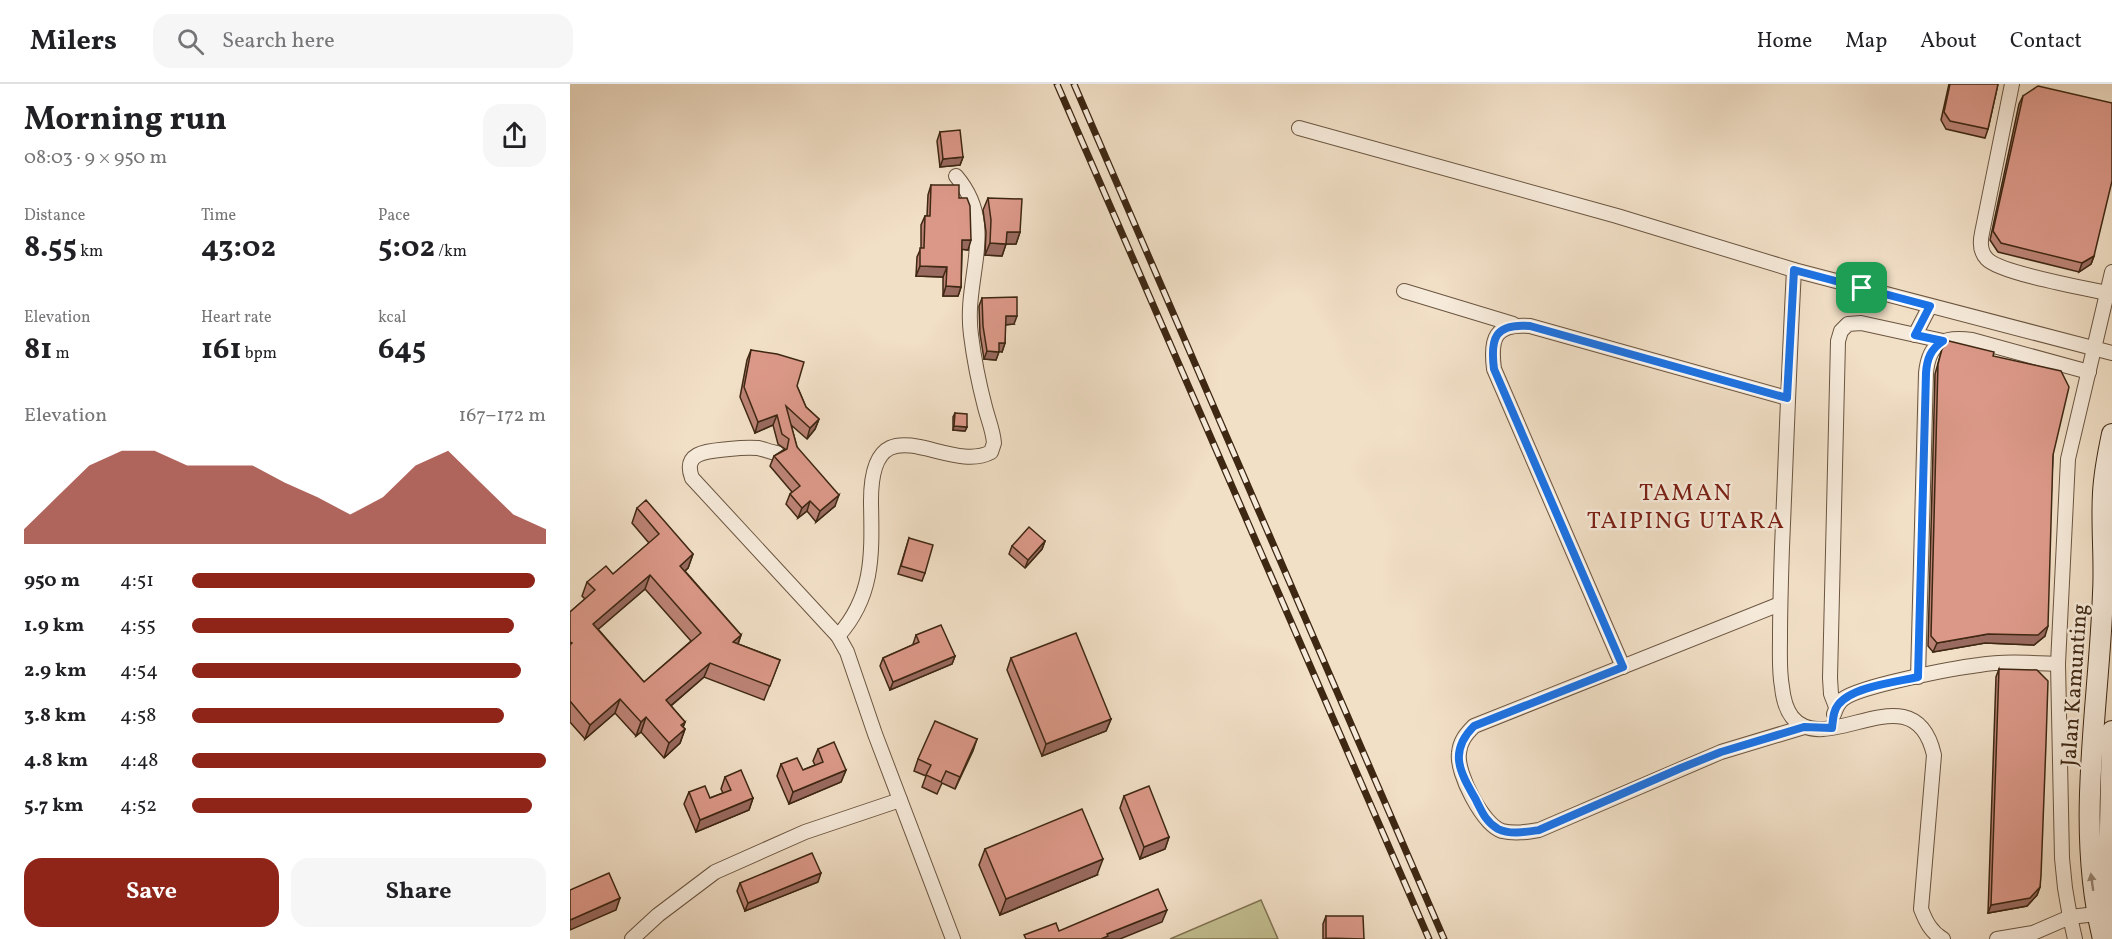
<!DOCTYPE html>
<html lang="en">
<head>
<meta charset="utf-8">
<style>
  body { margin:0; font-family:Vollkorn,serif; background:#f6f6f6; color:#202124; height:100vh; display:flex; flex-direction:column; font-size:22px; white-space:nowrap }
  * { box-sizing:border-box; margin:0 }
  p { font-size:20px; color:#757577 }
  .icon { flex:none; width:33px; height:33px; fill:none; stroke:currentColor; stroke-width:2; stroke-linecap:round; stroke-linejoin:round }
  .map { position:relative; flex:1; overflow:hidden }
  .sheet { display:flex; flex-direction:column; background:#fff; width:570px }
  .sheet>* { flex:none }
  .pin { position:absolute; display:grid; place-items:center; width:51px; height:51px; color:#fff; margin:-26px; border-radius:12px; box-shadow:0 3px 9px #0006 }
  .round { display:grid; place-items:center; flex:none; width:63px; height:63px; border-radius:18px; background:#f6f6f6 }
  .summary { display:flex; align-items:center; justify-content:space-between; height:102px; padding:0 24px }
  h1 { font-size:33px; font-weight:700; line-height:45px }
  .stats { display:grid; grid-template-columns:repeat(3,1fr); gap:9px; height:102px; padding:6px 24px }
  .stats div { display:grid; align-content:center }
  .stats b { font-size:30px; font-weight:700 }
  .stats small { font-size:16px; font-weight:400 }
  .stats p { font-size:16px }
  .chart { height:168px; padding:12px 24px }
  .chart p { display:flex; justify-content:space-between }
  .chart svg { width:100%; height:108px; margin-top:6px; fill:#8f2418; opacity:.7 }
  .button { display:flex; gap:12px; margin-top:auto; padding:12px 24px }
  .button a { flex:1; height:69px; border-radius:18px; background:#8f2418; color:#fff; font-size:24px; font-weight:700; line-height:69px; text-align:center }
  .button a+a { background:#f6f6f6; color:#202124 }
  ul { padding:0 24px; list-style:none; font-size:20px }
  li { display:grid; grid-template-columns:96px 72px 1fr; align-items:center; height:45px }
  li i { height:15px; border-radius:8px; background:#8f2418 }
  header { display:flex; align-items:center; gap:36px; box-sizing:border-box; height:84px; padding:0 30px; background:#fff; border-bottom:2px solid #e0e0e0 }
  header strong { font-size:28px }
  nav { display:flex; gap:33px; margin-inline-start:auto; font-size:21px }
  .search { width:420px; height:54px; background:#f6f6f6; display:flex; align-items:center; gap:15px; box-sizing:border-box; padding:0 21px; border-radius:18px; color:#757577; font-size:22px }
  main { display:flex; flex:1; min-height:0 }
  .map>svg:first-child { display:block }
  .green { fill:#c2bf90; stroke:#807352; stroke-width:1.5 }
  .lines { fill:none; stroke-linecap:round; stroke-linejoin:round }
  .street-casing { stroke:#6b5540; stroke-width:16 }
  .secondary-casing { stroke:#3e2713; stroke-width:22 }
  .street { stroke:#f6eada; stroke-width:14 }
  .secondary { stroke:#f6eada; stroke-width:20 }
  .rail-casing { stroke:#3e2713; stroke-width:7 }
  .rail { stroke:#f6eada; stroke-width:4.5; stroke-dasharray:14; stroke-linecap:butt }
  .wall { fill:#bc8375; stroke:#3e2713; stroke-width:1.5; fill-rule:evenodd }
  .shaded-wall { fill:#996a5f; stroke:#3e2713; stroke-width:1.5 }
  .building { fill:#db9888; stroke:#3e2713; stroke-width:1.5; fill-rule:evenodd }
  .oneway { fill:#9a8876 }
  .route-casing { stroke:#fff; stroke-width:12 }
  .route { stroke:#1a73e8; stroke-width:8 }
  .labels { text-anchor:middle; stroke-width:5; stroke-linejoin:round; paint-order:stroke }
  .street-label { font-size:22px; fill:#3e2713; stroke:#f6eada }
  .neighbourhood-label { font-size:24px; letter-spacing:1.5px; fill:#7a1f14; stroke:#f6eada }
</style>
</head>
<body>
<header>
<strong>Milers</strong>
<div class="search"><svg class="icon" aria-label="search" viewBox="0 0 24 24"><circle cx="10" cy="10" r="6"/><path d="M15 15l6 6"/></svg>Search here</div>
<nav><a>Home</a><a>Map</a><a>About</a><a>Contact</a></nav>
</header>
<main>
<section class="sheet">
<div class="summary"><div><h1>Morning run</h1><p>08:03 · 9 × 950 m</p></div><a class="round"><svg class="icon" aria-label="share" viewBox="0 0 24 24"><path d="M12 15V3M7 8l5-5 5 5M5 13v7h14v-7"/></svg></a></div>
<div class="stats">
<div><p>Distance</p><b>8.55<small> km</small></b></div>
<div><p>Time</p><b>43:02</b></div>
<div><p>Pace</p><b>5:02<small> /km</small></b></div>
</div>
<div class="stats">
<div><p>Elevation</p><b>81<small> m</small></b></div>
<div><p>Heart rate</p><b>161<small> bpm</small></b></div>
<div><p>kcal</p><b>645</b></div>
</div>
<div class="chart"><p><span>Elevation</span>167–172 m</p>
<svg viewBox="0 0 160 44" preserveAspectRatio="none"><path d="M0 44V38L10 25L20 12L30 6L40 6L50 12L60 12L70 12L80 19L90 25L100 32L110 25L120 12L130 6L140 19L150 32L160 38V44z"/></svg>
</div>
<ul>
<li><b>950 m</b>4:51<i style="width:97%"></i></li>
<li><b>1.9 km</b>4:55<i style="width:91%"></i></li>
<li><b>2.9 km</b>4:54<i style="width:93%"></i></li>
<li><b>3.8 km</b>4:58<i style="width:88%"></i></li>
<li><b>4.8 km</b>4:48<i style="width:100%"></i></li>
<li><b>5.7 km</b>4:52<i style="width:96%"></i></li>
</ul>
<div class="button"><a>Save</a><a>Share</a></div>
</section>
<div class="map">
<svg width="1542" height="855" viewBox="0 0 1542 855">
  <rect width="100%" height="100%" fill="#f1dfc6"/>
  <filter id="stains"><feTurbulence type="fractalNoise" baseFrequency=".00333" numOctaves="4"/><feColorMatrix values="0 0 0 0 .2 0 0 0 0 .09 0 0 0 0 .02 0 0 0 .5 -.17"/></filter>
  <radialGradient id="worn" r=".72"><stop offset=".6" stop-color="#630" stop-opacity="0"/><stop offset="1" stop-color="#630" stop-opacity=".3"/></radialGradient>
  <polygon class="green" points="691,816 708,855 600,855"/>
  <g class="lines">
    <g class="street-casing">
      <g id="street">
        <path d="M1442 0 1412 149C1410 158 1410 168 1417 175 1430 189 1514 204 1537 209"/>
        <polyline points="729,44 1047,132 1224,186 1542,269"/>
        <path d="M1224 186C1219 279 1216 371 1212 463 1211 493 1210 523 1210 554 1210 570 1209 587 1212 603 1213 613 1216 625 1222 633 1256 676 1344 584 1364 671L1351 825C1356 838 1361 848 1373 855"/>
        <polyline points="834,207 943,240"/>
        <polyline points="1345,251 1360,222"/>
        <path d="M207 369C200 368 194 365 188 364 178 363 168 364 159 365 139 367 112 367 122 394L268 552 277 568 305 650 383 855"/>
        <path d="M1210 520 904 642C896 650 890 657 889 669 886 689 913 741 932 747 945 750 957 748 969 746L1151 668 1234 643"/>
        <path d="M268 552C304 512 302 470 301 419 300 311 377 392 421 368L424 359C423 346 418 335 415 323 409 300 404 275 401 251 393 193 429 142 386 92"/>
        <path d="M1053 583 924 285C920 254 925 239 960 242L1217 314"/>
        <path d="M1348 593 1356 289C1359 258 1374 252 1402 256L1519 288"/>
        <polyline points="1266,623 1261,610 1260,594 1268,257 1271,247 1278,240 1291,239 1373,257"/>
        <path d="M1264 630C1266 624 1268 619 1273 615 1290 602 1384 584 1409 581 1435 577 1462 579 1488 580"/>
        <polyline points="1526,830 1500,833 1495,804 1492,774 1488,580 1498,375 1542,188"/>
        <polyline points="62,855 88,831 145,788 235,748 330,716"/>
        <polyline points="1427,855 1463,849 1500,833 1505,855"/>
      </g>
    </g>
    <g class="secondary-casing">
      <g id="secondary">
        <polyline points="1538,840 1542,647"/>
        <path d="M1533 855C1505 742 1529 624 1533 509 1535 476 1531 442 1533 409 1534 389 1538 369 1542 350"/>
      </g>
    </g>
    <use href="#street" class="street"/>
    <use href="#secondary" class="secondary"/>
    <g class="rail-casing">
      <g id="rail">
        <polyline points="487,0 859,855"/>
        <polyline points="504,0 874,855"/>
      </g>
    </g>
    <use href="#rail" class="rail"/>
  </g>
  <g class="wall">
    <polygon points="1379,0 1428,0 1418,45 1415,54 1376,45 1371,36"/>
    <polygon points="1453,12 1524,172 1521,180 1509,188 1428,168 1420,156 1449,20"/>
    <polygon points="370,48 393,73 390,81 370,83 367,57"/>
    <polygon points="361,101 389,114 398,166 392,165 391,203 388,212 373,212 373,193 346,192 347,173 351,164 351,141 355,132 357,132 358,111"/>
    <polygon points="418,114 450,148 446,160 436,160 432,172 415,171 416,148 413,126"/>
    <polygon points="412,214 444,240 435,241 435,259 432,268 429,267 426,276 414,275 410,250 409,222"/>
    <polygon points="1372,265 1423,272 1483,371 1475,552 1464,561 1415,559 1363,568 1358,562 1365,290"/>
    <polygon points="181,266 227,302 236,323 249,335 245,345 237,355 221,341 227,363 265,422 246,438 237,427 228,434 216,420 220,410 222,408 200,382 204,372 215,365 208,360 203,341 185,349 170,313 177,276"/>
    <polygon points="385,329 397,343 395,347 383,346 383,333"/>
    <path d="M67 424 123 470 118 484 115 487 171 551 168 560 210 576 194 616 134 593 101 622 115 638 113 643 115 645 110 659 94 674 71 648 66 652 45 629 15 655 0 638V528L15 515 12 512 17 498 43 490 79 459 62 439ZM75 505 121 557 74 598 28 545Z"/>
    <polygon points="339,454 355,489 352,497 328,490"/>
    <polygon points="475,457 472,465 455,484 439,470 442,462"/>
    <polygon points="346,551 385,572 382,580 320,606 310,582 313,574 343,561 343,560"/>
    <polygon points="441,574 541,635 536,647 472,672 437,586"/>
    <polygon points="1429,585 1470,803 1467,811 1457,822 1418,829 1426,593"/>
    <polygon points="407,655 385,705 372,699 367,710 352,703 356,692 344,687 348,675"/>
    <polygon points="248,665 276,686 271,698 219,720 207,692 211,680 233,686 245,681 243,677"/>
    <polygon points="155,693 183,714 179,726 126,748 114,720 119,708 140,714 153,709 151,705"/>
    <polygon points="554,712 599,753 595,765 570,775 550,724"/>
    <polygon points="415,765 527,791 430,831 409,781"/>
    <polygon points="248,798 175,827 167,807 170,799"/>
    <polygon points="756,832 794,855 753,855 753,840"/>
  </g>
  <g class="shaded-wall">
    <polygon points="393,73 390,81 370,83 373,75"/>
    <polygon points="437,148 450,148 446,160 432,160"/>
    <polygon points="392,156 401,156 398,166 388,165"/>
    <polygon points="420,159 436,160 432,172 415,171"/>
    <polygon points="1524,172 1521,180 1509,188 1512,179"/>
    <polygon points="350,182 377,183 373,193 346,192"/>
    <polygon points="376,202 391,203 388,212 373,212"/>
    <polygon points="436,232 447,232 444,240 433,241"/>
    <polygon points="429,259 435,259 432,268 426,267"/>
    <polygon points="417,267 429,268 426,276 414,275"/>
    <polygon points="207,331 203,341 185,349 188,338"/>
    <polygon points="249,335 245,345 237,355 240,344"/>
    <polygon points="384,342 397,343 395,347 383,346"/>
    <polygon points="269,411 265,422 246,438 250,427"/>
    <polygon points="240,417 237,427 228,434 232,424"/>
    <polygon points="475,457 472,465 455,484 458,476"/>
    <polygon points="123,470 118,484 105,496 110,482"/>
    <polygon points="80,491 75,505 18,554 23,540"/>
    <polygon points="1478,542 1475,552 1464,561 1415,559 1363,568 1367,559 1418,550"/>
    <polygon points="171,551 166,565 163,558"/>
    <polygon points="385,572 382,580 320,606 323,598"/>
    <polygon points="140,579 134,593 91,630 96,616"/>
    <polygon points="50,615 45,629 15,655 20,641"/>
    <polygon points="76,633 71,648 66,652 71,638"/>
    <polygon points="541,635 536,647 472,672 476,660"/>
    <polygon points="115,638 111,649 115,645 110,659 94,674 99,659 111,641"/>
    <polygon points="407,655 403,667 385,705 390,693"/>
    <polygon points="276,686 271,698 219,720 223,708"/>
    <polygon points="183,714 179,726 126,748 130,736"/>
    <polygon points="599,753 595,765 570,775 574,763"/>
    <polygon points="533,775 527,791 430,831 436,815"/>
    <polygon points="251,789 248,798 175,827 178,819"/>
    <polygon points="1470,803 1467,811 1457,822 1418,829 1421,821"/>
    <polygon points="50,814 46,826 0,846 0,836"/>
    <polygon points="597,826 592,838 550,855 531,855 537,850"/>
  </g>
  <g class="building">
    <polygon points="1380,0 1428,0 1418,45 1380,37 1374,28"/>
    <polygon points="1468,2 1542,19 1542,97 1524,172 1512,179 1431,159 1423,147 1453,12"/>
    <polygon points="390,46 393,73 373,75 370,48"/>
    <polygon points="361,101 389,101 389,114 397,114 400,122 401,156 392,156 391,203 376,202 377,183 350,182 350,164 354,164 355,132 360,132"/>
    <polygon points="418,114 452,115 450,148 437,148 436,160 420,159 421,136"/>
    <polygon points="447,213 447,232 436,232 435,259 429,259 429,268 417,267 413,242 412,214"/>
    <polygon points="1379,257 1424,268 1423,272 1491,287 1499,303 1483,371 1478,542 1468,551 1418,550 1367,559 1361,552 1368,280 1372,265"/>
    <polygon points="181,266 207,270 234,278 227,302 236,323 249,335 240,344 216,322 227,363 269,411 250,427 240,417 232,424 220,410 230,402 204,372 217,365 219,355 212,350 207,331 188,338 174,303"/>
    <polygon points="385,329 397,330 397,343 384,342"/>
    <path d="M76 416 123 470 110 482 171 551 163 558 210 576 200 602 140 579 96 616 115 638 111 641 115 645 99 659 76 633 71 638 50 615 20 641 0 617V561L2 559 0 558V528L25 506 17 498 36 482 43 490 89 450 67 424ZM80 491 131 549 74 598 23 540Z"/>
    <polygon points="459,443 475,457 458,476 442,462"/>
    <polygon points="339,454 363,461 355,489 331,482"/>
    <polygon points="371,541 385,572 323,598 313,574 349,558 346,551"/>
    <polygon points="506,549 541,635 476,660 441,574"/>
    <polygon points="1429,585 1467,586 1478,597 1476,659 1471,792 1470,803 1460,814 1421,821"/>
    <polygon points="365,637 407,655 390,693 376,687 371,698 356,691 361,681 348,675"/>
    <polygon points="264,658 276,686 223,708 211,680 227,674 233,686 253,678 248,665"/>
    <polygon points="171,686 183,714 130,736 119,708 135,702 140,714 161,706 155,693"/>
    <polygon points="579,702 599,753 574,763 554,712"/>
    <polygon points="512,725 533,775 436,815 415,765"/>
    <polygon points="242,769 251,789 178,819 170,799"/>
    <polygon points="39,789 50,814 0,836 0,806"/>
    <polygon points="588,805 597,826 537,850 538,852 531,855 456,855 454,851 486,839 489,847"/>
    <polygon points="756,832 793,832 794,855 756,854"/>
  </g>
  <defs><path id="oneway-solid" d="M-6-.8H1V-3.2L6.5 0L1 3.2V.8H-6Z" transform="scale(1.5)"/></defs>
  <use class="oneway" href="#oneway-solid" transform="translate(1522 798) rotate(-98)"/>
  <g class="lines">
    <g class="route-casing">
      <path id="route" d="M1224 186 1360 222 1345 251 1373 257C1361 265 1357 274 1356 289L1348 593C1326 598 1281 603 1268 621 1263 627 1263 636 1262 644L1234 643 1151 668 1111 684 969 746C956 748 940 751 928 745 916 738 912 728 906 716 890 688 878 668 904 642L1053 583 924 285C920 254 925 239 960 242L1217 314Z"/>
    </g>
    <use href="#route" class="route"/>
  </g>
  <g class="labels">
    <g class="street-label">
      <text transform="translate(1503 601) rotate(-86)" y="8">Jalan Kamunting</text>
    </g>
    <g class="neighbourhood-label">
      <text x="1116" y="416">TAMAN<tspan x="1116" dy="28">TAIPING UTARA</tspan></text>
    </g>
  </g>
  <rect width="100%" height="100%" filter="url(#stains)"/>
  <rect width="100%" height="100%" fill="url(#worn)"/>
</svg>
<div class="pin" style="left:1292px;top:204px;background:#1e9e55"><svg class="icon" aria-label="arrive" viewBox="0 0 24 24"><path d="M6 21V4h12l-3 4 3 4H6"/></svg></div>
</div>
</main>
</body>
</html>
